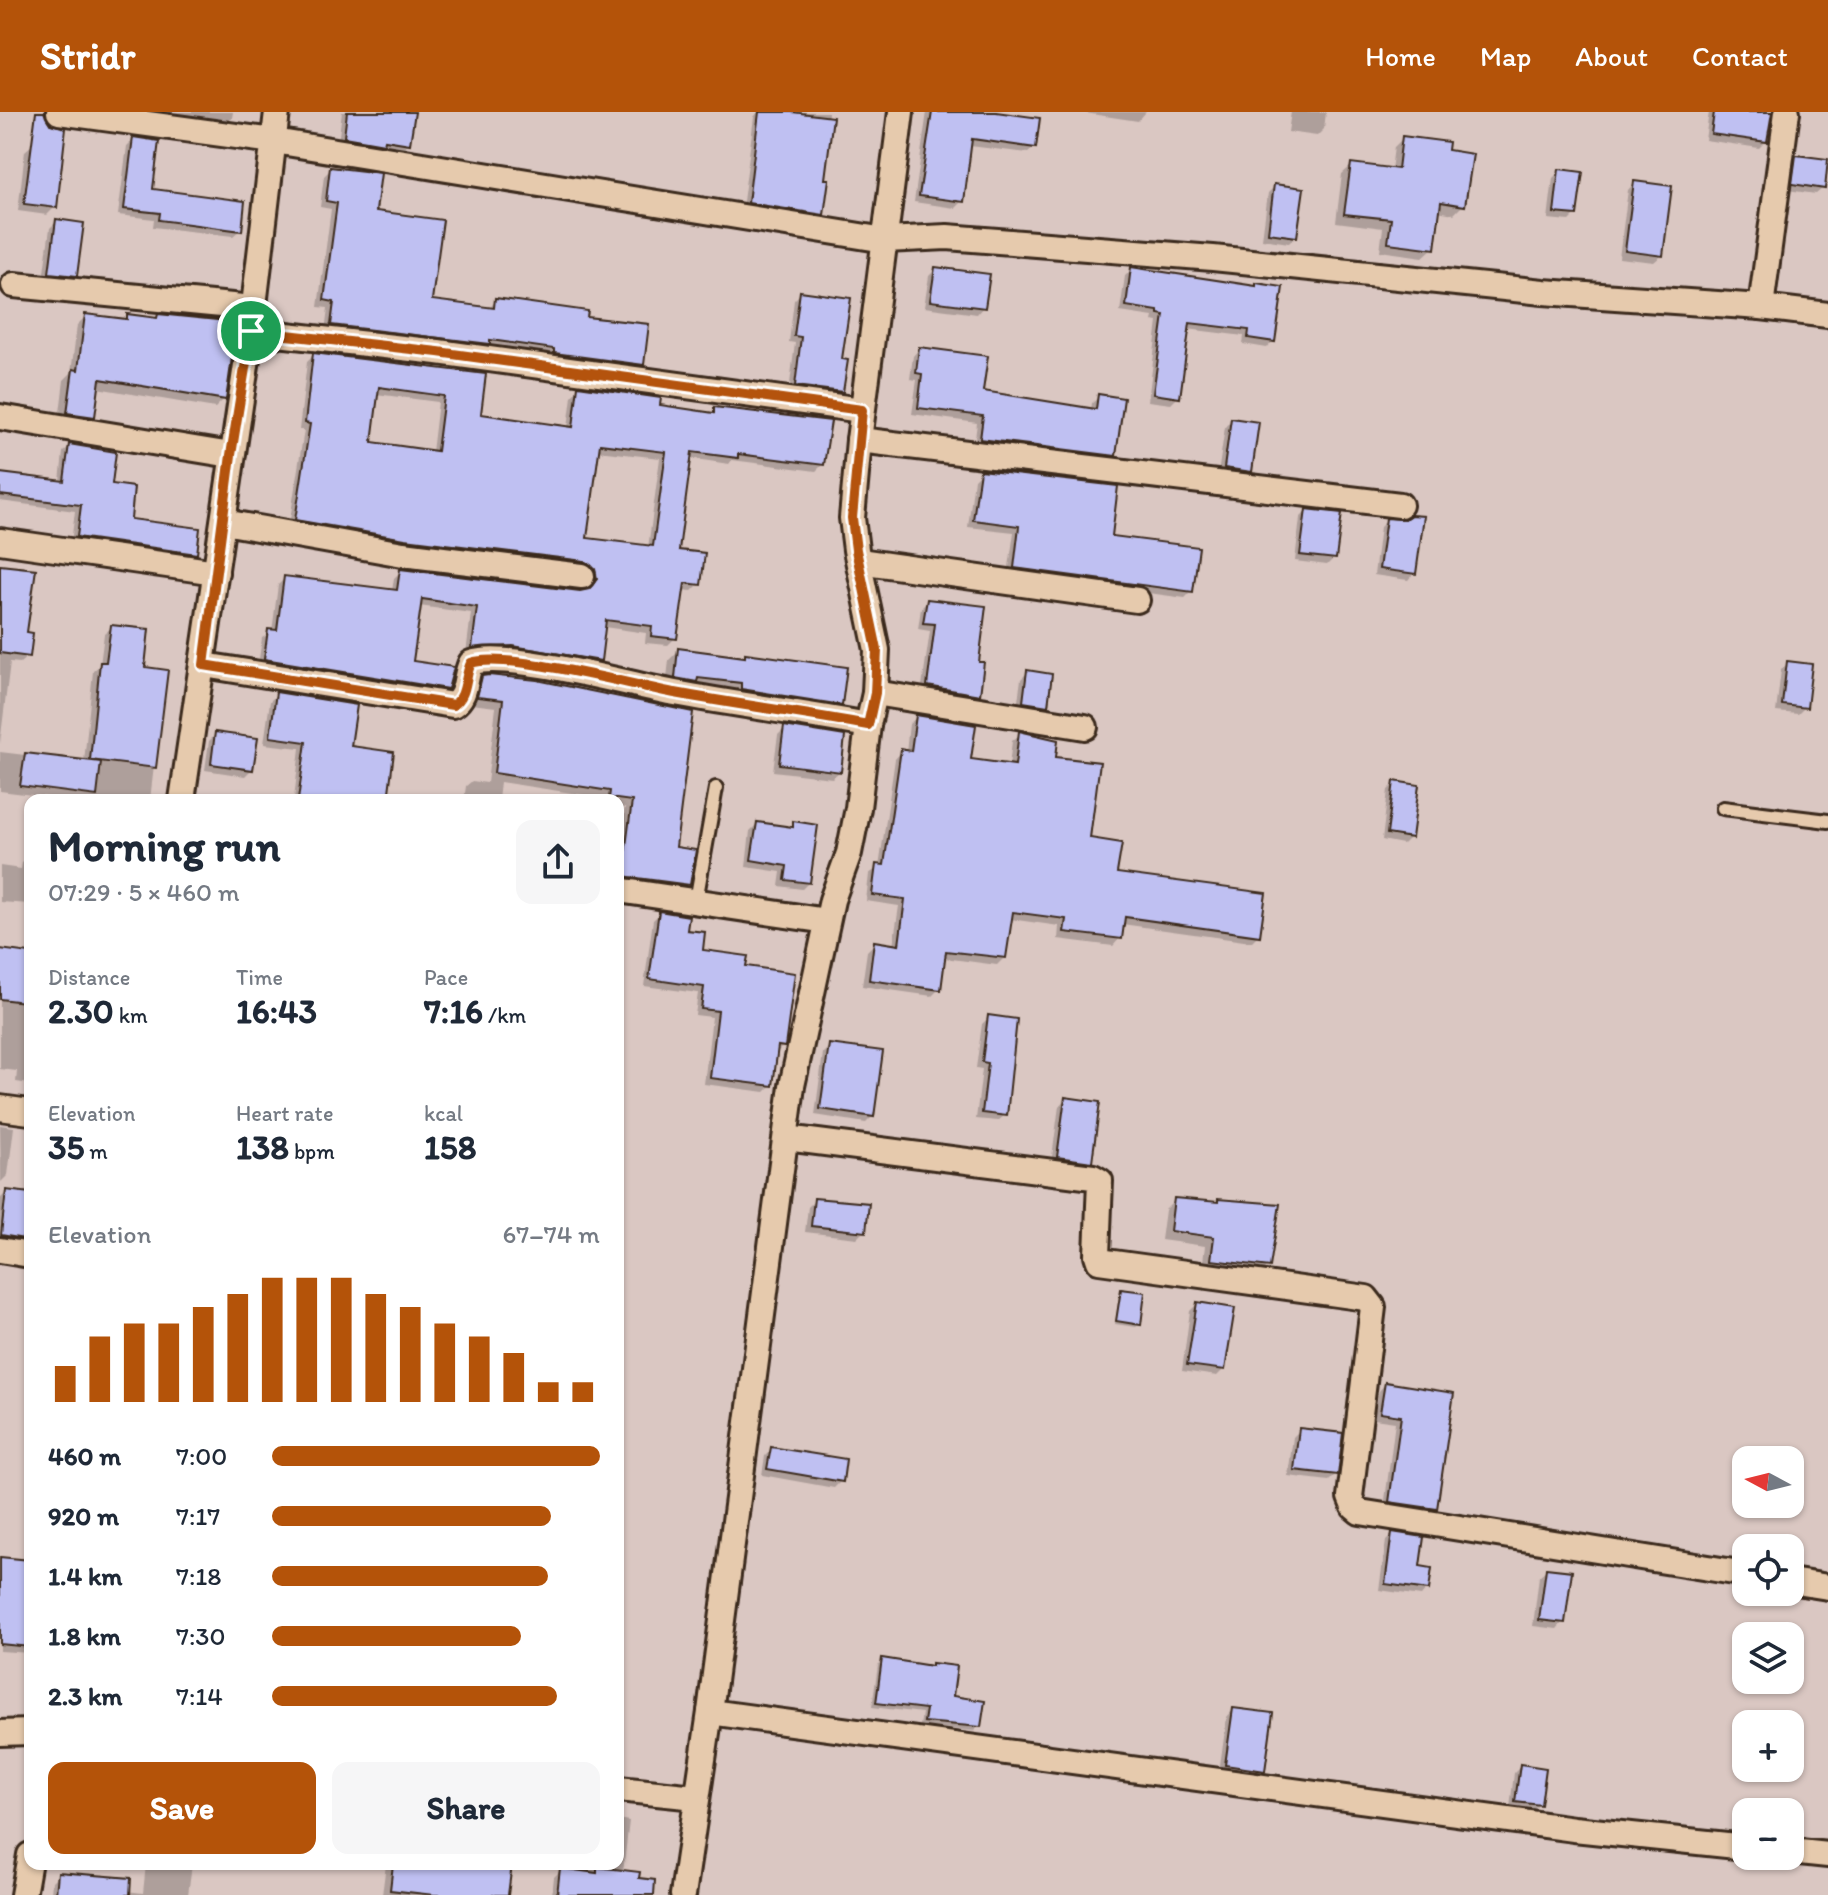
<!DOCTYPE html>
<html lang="en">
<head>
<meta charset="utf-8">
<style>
  body { margin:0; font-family:Itim,sans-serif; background:#f6f6f7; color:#1f2937; height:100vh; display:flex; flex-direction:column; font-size:30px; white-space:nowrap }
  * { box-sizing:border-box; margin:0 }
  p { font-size:26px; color:#747a83 }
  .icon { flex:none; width:44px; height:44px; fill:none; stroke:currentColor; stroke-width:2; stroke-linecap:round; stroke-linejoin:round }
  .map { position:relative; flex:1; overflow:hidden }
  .details { position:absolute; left:24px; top:682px; width:600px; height:1076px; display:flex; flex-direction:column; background:#fff; border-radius:16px; box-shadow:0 2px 6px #0004 }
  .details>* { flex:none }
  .needle { width:52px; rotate:277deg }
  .buttons { position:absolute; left:1732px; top:1334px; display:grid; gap:16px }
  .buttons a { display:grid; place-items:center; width:72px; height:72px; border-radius:16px; background:#fff; box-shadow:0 2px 6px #0004; font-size:40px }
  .pin { position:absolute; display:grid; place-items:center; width:68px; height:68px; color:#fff; margin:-34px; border:4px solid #fff; border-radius:50%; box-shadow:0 2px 8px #0007 }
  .round { display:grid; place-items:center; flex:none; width:84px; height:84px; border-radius:16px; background:#f6f6f7 }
  .summary { display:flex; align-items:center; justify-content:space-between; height:136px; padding:0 24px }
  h1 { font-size:44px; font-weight:800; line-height:60px }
  .stats { display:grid; grid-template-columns:repeat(3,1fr); gap:12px; height:136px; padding:8px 24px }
  .stats div { display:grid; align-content:center }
  .stats b { font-size:34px; font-weight:800 }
  .stats small { font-size:22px; font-weight:400 }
  .stats p { font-size:22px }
  .chart { height:224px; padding:16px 24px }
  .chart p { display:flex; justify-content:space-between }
  .chart svg { width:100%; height:144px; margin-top:8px; stroke:#b45309; stroke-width:6 }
  .primary-button { display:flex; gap:16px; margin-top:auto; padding:16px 24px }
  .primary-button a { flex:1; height:92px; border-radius:16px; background:#b45309; color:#fff; font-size:32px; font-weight:800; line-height:92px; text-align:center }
  .primary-button a+a { background:#f6f6f7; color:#1f2937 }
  ul { padding:0 24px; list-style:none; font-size:26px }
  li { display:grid; grid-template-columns:128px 96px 1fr; align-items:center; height:60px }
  li i { height:20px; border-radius:10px; background:#b45309 }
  header { display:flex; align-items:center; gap:48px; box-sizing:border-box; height:112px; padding:0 40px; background:#b45309; color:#fff }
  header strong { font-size:38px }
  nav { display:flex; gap:44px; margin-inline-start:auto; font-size:28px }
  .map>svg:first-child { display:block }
  .shadow { fill:#0003; fill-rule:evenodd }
  .building { fill:#bfc0f2; stroke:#3b2a1e; stroke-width:2; fill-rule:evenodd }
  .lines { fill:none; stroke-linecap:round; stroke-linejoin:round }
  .lane-casing { stroke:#3b2a1e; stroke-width:18 }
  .street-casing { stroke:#3b2a1e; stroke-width:30 }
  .lane { stroke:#e6caad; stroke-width:12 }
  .street { stroke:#e6caad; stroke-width:24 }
  .route-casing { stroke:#fff; stroke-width:16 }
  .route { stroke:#b45309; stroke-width:10 }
</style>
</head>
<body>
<header>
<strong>Stridr</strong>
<nav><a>Home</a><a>Map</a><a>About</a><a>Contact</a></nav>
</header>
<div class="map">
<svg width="1828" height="1783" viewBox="0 0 1828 1783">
  <rect width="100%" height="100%" fill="#dac7c2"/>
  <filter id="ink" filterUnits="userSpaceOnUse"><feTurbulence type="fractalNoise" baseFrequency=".0125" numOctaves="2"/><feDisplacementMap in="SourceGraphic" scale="16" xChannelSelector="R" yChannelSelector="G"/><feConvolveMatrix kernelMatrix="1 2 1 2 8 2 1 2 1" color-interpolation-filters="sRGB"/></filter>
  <g filter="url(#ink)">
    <g class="shadow">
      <polygon points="37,0 43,0 55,95 47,103 18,99 25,39 33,32"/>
      <polygon points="118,0 233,0 232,6 224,13"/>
      <polygon points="342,0 413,0 409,31 402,37 338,31"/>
      <polygon points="758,0 828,0 822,102 815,109 742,97 754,5"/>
      <polygon points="927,0 981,0 1035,35 1028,41 970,34 962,89 955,96 914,90"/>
      <polygon points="1078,0 1146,0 1138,9"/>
      <polygon points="1291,0 1326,0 1324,17 1317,24 1288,20"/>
      <polygon points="1709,0 1770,0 1766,29 1759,36 1705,28"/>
      <polygon points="1403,26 1445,39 1463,93 1454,102 1437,99 1433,136 1423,145 1380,139 1383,116 1336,110 1342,62 1352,53 1391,58 1394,35"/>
      <polygon points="134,27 151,79 240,118 233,124 153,115 154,107 118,103 127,34"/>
      <polygon points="1797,45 1823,76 1816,82 1787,78 1790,52"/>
      <polygon points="331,57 374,100 430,189 489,197 496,188 585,206 642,252 635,259 325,219 328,196 318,195 331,97 320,95 324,64"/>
      <polygon points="1560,59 1575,103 1569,109 1548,107 1553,66"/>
      <polygon points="1634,71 1661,144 1654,150 1619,146 1628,78"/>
      <polygon points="1275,74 1296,124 1289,131 1262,127 1268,81"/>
      <polygon points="57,109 75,163 69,170 43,168 50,116"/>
      <polygon points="936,157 983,195 977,202 924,195 929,164"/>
      <polygon points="1132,157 1273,229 1267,236 1243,232 1244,224 1187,217 1178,285 1171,292 1148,289 1158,210 1152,209 1153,205 1120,200 1125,164"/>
      <polygon points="801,181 841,279 834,286 789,280 795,231 789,230 794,188"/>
      <polygon points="86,204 124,208 128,205 155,208 158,204 224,287 215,296 97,276 93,305 84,313 59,309 64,268 71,261 77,213"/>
      <polygon points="919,237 980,281 1091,298 1092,291 1099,285 1114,343 1107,350 974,334 977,311 912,302 917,268 910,267 913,244"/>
      <path d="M314 243 484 263 478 304 568 316 572 284 579 276 658 295 710 302 715 298 823 352 816 359 732 348 729 352 689 346 676 440 699 472 692 479 682 478 675 526 668 533 645 531 646 521 604 515 600 548 592 555 466 542 471 501 419 494 411 551 446 576 439 583 258 554 262 526 272 520 278 473 285 466 392 479 394 466 401 459 580 481 587 480 591 475 589 465 289 414 304 318H299L307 250ZM376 282 438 290 432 340 369 332ZM597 339 660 346 648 436 585 427Z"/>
      <polygon points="1231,308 1250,359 1243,366 1218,362 1225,315"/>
      <polygon points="70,334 110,374 128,409 195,441 189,447 71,431 75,399 0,389 0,363 60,370 63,340"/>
      <polygon points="981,360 1110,425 1192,479 1185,486 1008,462 1014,420 968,415 974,367"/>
      <polygon points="1307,399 1334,446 1327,453 1295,449 1300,406"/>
      <polygon points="1387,408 1414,461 1408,468 1374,463 1380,415"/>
      <polygon points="0,455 25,522 28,544 20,551 10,550 0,632"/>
      <polygon points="928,489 977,551 978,582 971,589 921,581 930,519 918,517 921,496"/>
      <polygon points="112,515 143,557 165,560 150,688 48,688 49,685 0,679 0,640 84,650 93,559 100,553 104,522"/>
      <polygon points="679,538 743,547 746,544 840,592 830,602 666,575 669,548"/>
      <polygon points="1788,551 1805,595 1798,602 1776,600 1781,558"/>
      <polygon points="1028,560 1046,593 1039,600 1017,596 1021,567"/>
      <polygon points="483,566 537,569 674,737 688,772 680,780 618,771 625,696 618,695 618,688 603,688 604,686 500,670 498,688 464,688 466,674 472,669 487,671 496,595 471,592 475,574"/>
      <polygon points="277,582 349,636 386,688 250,688 256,682 294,687 300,636 264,632 270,589"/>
      <polygon points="917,605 969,649 1009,654 1012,629 1020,622 1054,646 1087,728 1115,763 1258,823 1251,830 1122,812 1120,826 1113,834 1058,827 1059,814 1010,807 1005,845 997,853 944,846 939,877 932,884 862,874 867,839 874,832 893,834 899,794 866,789 869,762 879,755 895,647 902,639 906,640 909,612"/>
      <polygon points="785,616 839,660 832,666 773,659 778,623"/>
      <polygon points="216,622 252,657 245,664 205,658 209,629"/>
      <polygon points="1395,671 1410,725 1403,732 1382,728 1388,678"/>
      <polygon points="757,712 789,716 794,712 809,770 802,777 779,774 781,760 746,755 750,719"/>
      <polygon points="29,744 30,792 0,790 0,754 21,757 22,751"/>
      <polygon points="660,801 685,819 701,840 744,856 783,934 775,942 772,973 765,980 704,972 712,905 695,903 698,881 644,874 653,808"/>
      <polygon points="0,839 30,843 30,972 16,970 17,959 0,957"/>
      <polygon points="989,905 1005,1003 998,1009 976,1007 982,957 976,956 982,912"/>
      <polygon points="830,934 873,1004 866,1011 815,1003 823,941"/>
      <polygon points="1065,987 1090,1049 1084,1056 1051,1052 1059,994"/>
      <polygon points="0,1013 14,1015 8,1063 1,1070"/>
      <polygon points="7,1080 30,1083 30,1132 0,1131 0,1087"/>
      <polygon points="815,1088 864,1119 857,1126 805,1120 808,1095"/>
      <polygon points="1175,1088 1216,1092 1219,1089 1268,1154 1258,1164 1202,1157 1205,1134 1161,1128 1165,1098"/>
      <polygon points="1122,1179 1139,1212 1136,1215 1115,1212 1119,1182"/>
      <polygon points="1197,1192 1224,1257 1217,1264 1182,1259 1190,1199"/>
      <polygon points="1385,1272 1452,1283 1435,1396 1429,1402 1384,1396 1395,1310 1374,1307 1379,1279"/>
      <polygon points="1300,1318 1336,1362 1329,1369 1288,1364 1293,1325"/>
      <polygon points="772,1337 841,1369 834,1376 762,1363 765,1344"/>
      <polygon points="1393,1422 1417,1456 1427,1477 1421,1484 1379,1478 1386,1429"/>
      <polygon points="0,1447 30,1451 30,1541 0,1539"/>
      <polygon points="1546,1458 1563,1510 1557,1517 1533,1514 1539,1464"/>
      <polygon points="883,1548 930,1555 933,1553 951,1586 979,1614 974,1619 920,1614 922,1601 872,1595 878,1553"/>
      <polygon points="1233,1598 1263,1658 1256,1665 1219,1660 1227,1605"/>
      <polygon points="1521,1654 1539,1692 1532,1699 1510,1696 1514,1661"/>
      <polygon points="618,1707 629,1709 623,1760 635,1783 552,1783 554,1765 561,1758 570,1759 571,1752 618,1752"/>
      <polygon points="146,1752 192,1752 188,1783 51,1783 52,1769 59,1762 85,1774 143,1781"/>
      <polygon points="386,1752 510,1752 506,1783 382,1783"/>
    </g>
    <g class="building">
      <polygon points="36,0 44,0 50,12 66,16 57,96 24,92"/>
      <polygon points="347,0 415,0 410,32 385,28 384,32 344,25"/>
      <polygon points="759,0 792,0 833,5 825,67 829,67 824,103 748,91"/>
      <polygon points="932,0 996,0 1040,6 1036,36 972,27 964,90 919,84"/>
      <polygon points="1714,0 1772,0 1767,30 1711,22"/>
      <polygon points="1402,24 1449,30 1448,38 1473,42 1465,94 1441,90 1435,137 1388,131 1391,107 1344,102 1351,51 1398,57"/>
      <polygon points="133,25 159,29 153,77 245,89 242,119 159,108 160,101 124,97"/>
      <polygon points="1796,43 1828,47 1825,77 1792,72"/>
      <polygon points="330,55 381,61 376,99 443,108 432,188 494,196 495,186 588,199 587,205 649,212 644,253 554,241 554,237 490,228 490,232 331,213 334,190 324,188 337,91 326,89"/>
      <polygon points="1559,57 1583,60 1577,103 1554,101"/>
      <polygon points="1634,69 1672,74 1663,144 1625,139"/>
      <polygon points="1274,72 1304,76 1297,125 1268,121"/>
      <polygon points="56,107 84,111 77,164 49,161"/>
      <polygon points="935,155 990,162 985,196 930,189"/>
      <polygon points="1131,155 1256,174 1256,171 1283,175 1275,230 1248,226 1249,218 1190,211 1180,286 1153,282 1164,203 1158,202 1158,199 1126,194"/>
      <polygon points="800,179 851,186 842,247 848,248 843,280 795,274 801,225 794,224"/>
      <polygon points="85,202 127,207 127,202 157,206 158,202 237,210 226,288 100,267 95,305 67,301 73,257 78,258"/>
      <polygon points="919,235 988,244 983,279 1096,297 1098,282 1124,286 1116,344 980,327 983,304 918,296 922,262 916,261"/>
      <path d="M313 241 486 262 481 302 573 315 578 274 661 286 660 293 714 301V295L831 309 824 353 738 342V346L692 340 679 438 705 441 701 473 685 471 677 527 651 524 652 514 606 508 601 549 513 534 472 536 477 495 422 487 413 549 454 555 448 577 264 547 268 517 277 518 284 464 397 478 400 457 580 479 589 477 597 467 595 457 584 449 405 427 295 408 310 312 305 311ZM379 275 444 284 437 339 372 330ZM600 332 666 340 653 434 587 426Z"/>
      <polygon points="1231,306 1259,310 1252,360 1224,356"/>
      <polygon points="69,332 116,340 112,372 134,375 131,407 200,416 197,442 77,425 81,393 0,383 0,361 64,369"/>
      <polygon points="980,358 1118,374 1112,424 1199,435 1193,480 1014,456 1019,414 973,408"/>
      <polygon points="1306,397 1342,401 1336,447 1300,443"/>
      <polygon points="1411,403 1424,404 1416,462 1379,457 1386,406 1405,407"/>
      <polygon points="0,453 36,457 27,520 33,521 30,545 0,541"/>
      <polygon points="927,487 986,494 979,550 984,550 980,583 927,574 935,512 923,511"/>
      <polygon points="111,513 149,517 145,555 168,558 156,656 90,648 100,550 106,550"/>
      <polygon points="678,536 745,545 745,541 847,555 842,593 741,577 741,571 698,566 697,570 675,566"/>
      <polygon points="1787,549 1812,552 1807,596 1782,593"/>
      <polygon points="1027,558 1052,562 1048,594 1023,590"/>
      <polygon points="489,563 537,568 693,600 676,735 696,738 690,773 622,764 632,689 609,686 610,679 494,661 503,588 477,585 482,564"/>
      <polygon points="276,580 357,593 351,634 394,640 388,688 298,688 306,630 270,625"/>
      <polygon points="916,603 976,613 971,647 1015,653 1019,619 1058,628 1056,645 1100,650 1090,726 1122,731 1117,761 1266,781 1260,824 1125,805 1122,827 1064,820 1066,807 1013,800 1006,846 946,839 941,878 869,868 874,829 899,833 905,787 872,783 876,752 884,753 901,637 911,639"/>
      <polygon points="784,614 845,624 841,660 779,652"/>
      <polygon points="215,620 258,626 253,658 211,652"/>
      <polygon points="25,641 101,650 97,684 20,674"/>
      <polygon points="1394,669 1419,673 1412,726 1387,722"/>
      <polygon points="793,709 818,713 810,771 785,768 787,754 751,748 757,710 793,715"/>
      <polygon points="659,799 689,804 687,818 705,820 703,838 748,844 746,854 795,861 785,935 778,934 773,974 710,966 718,899 701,897 704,875 649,867"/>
      <polygon points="0,837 30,841 24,890 0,887"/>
      <polygon points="988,903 1017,907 1007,1004 982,1001 988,951 982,950"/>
      <polygon points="829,932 883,939 874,1005 820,997"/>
      <polygon points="1065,985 1100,990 1092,1050 1057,1045"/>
      <polygon points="6,1078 30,1081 30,1128 1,1123"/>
      <polygon points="814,1086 869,1091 866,1120 811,1114"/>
      <polygon points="1174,1086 1218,1090 1218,1087 1280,1092 1270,1155 1211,1148 1214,1125 1170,1119"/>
      <polygon points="1121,1177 1145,1180 1141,1213 1116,1209"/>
      <polygon points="1197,1190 1235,1196 1225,1258 1187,1253"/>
      <polygon points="1385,1270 1454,1281 1437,1397 1389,1390 1401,1304 1380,1301"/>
      <polygon points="1299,1316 1343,1321 1338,1363 1294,1358"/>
      <polygon points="771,1335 846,1347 843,1370 767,1357"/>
      <polygon points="1392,1420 1424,1425 1420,1454 1432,1456 1429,1478 1385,1472"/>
      <polygon points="0,1445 30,1448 30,1535 0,1532"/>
      <polygon points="1546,1456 1572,1459 1565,1511 1539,1508"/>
      <polygon points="882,1546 932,1554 932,1551 957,1554 953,1584 985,1589 981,1615 924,1610 926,1597 876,1591"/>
      <polygon points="1233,1596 1273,1601 1265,1659 1225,1653"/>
      <polygon points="1520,1652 1546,1656 1541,1693 1515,1690"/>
      <polygon points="393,1752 512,1752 508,1783 434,1783 390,1778"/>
      <polygon points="597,1755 640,1760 639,1766 655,1768 654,1783 557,1783 560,1756 597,1761"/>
      <polygon points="58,1760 131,1766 130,1783 56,1783"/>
    </g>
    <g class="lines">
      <g class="lane-casing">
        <g id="lane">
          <polyline points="1723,696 1828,709"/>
          <polyline points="696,789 716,676"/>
        </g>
      </g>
      <g class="street-casing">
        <g id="street">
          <polyline points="59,0 274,29 885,128 947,125 1213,146 1543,180 1761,195 1787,0"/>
          <polyline points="14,173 253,196"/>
          <polyline points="1761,195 1828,203"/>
          <polyline points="251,219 438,240 862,298"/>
          <polyline points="0,305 231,343"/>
          <polyline points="859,328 1400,393"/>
          <polyline points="224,410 403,442 582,464"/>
          <polyline points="0,429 216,460"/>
          <polyline points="859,449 1137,488"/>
          <path d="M204 553 453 593C468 584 464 565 471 551 506 538 632 573 675 581 739 593 803 601 868 613"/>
          <polyline points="875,581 1085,615"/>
          <polyline points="182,688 251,219 277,0"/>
          <polyline points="618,778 827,809"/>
          <polyline points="0,996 30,1000"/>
          <polyline points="786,1026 1093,1065 1100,1069 1097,1143 1099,1149 1366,1186 1373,1195 1350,1385 1354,1395 1360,1400 1746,1462"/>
          <polyline points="0,1138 30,1143"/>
          <polyline points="1790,1469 1828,1475"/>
          <polyline points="710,1600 1574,1717 1746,1735"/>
          <polyline points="0,1621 30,1620"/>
          <polyline points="618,1677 696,1685"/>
          <polyline points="1790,1739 1828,1743"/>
          <polyline points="23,1783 30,1743"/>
          <polyline points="683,1783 710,1600 792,974 832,788 849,741 858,696 868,613 875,581 877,538 856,438 852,406 859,328 901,0"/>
        </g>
      </g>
      <use href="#lane" class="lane"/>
      <use href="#street" class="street"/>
    </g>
  </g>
  <g class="lines" filter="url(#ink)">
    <g class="route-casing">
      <path id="route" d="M251 219 438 240 862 298 852 406 856 438 877 538 875 581 868 613C804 601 739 593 675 581 632 573 506 539 471 551 464 565 468 584 453 593L204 553 231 343Z"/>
    </g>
    <use href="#route" class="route"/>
  </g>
</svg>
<div class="buttons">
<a><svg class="needle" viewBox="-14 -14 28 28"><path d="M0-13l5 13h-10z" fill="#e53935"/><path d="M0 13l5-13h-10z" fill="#747a83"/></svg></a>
<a><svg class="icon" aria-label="locate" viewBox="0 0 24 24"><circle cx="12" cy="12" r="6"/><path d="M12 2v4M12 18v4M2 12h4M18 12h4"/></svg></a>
<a><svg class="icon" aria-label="layers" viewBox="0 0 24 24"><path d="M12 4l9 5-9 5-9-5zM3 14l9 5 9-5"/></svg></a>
<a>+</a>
<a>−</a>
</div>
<div class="pin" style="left:251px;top:219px;background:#1e9e55"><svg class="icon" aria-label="arrive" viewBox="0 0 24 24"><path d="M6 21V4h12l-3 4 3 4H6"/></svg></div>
<section class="details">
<div class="summary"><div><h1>Morning run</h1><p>07:29 · 5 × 460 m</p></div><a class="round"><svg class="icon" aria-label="share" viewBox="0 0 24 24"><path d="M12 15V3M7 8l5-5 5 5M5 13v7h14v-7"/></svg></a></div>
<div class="stats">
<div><p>Distance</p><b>2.30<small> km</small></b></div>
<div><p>Time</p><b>16:43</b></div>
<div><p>Pace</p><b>7:16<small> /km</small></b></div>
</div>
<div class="stats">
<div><p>Elevation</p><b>35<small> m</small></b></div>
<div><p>Heart rate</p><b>138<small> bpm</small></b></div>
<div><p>kcal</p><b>158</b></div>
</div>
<div class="chart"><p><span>Elevation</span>67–74 m</p>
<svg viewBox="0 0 160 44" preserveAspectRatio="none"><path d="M5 44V33M15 44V24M25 44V20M35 44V20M45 44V15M55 44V11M65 44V6M75 44V6M85 44V6M95 44V11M105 44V15M115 44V20M125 44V24M135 44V29M145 44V38M155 44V38"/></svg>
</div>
<ul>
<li><b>460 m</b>7:00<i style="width:100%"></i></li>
<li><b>920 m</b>7:17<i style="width:85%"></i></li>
<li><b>1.4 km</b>7:18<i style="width:84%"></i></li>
<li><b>1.8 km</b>7:30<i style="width:76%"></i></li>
<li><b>2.3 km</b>7:14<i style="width:87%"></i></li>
</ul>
<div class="primary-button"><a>Save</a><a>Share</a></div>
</section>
</div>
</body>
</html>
